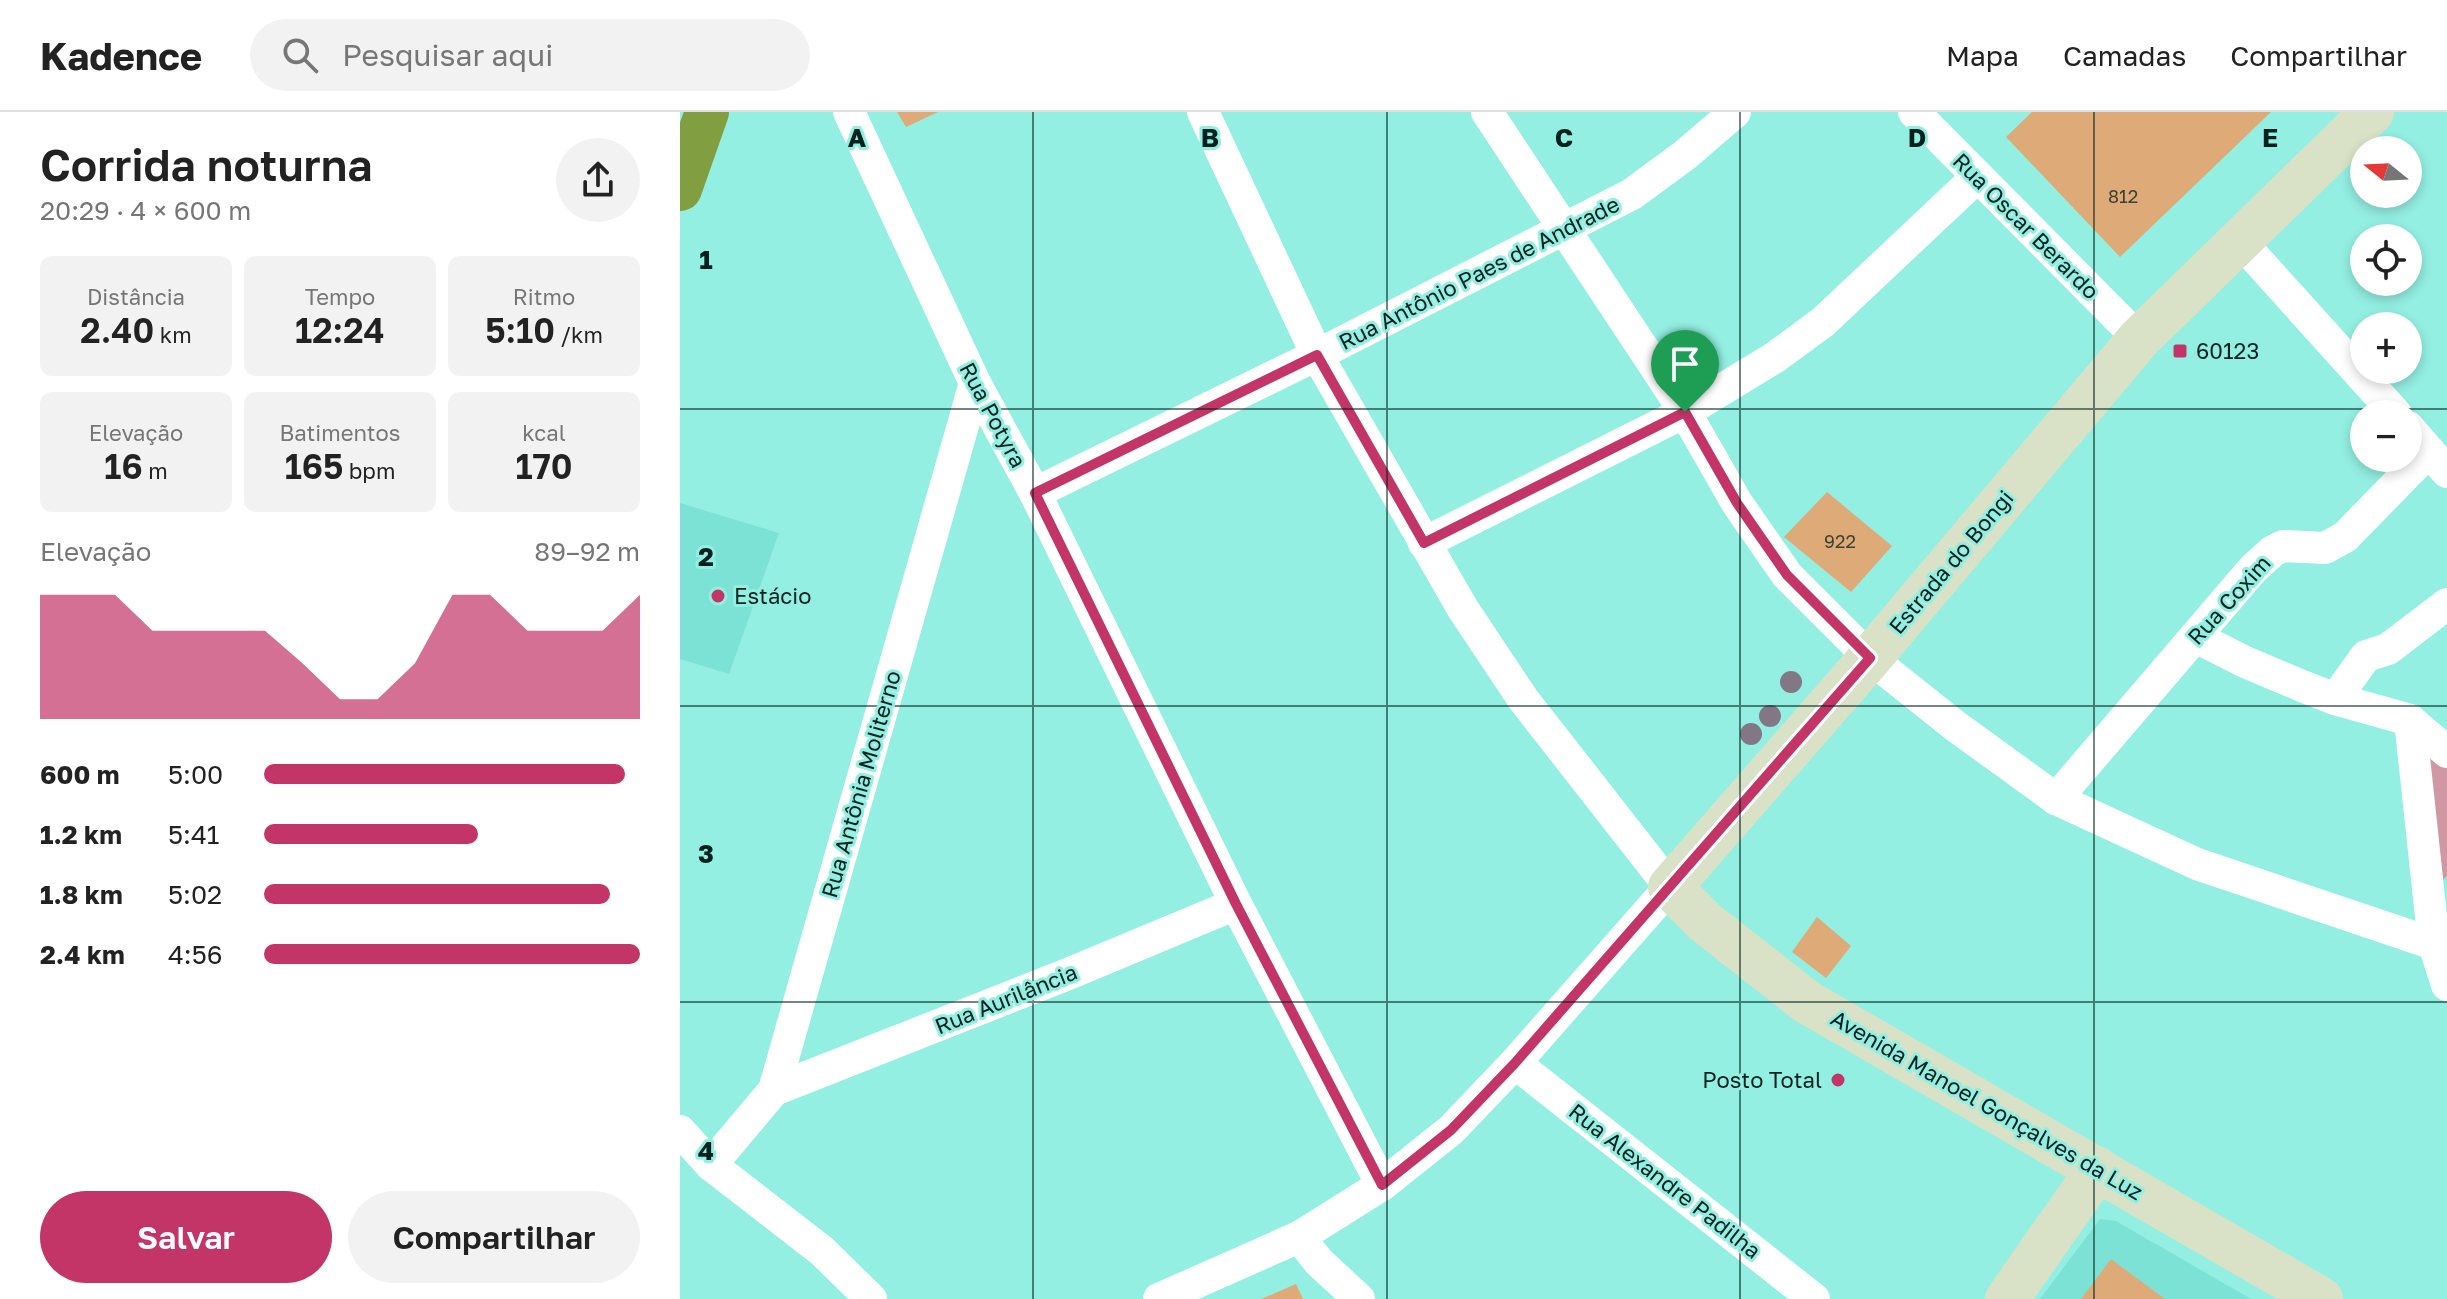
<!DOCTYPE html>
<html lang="pt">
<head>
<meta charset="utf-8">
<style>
  body { margin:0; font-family:"Golos Text",sans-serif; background:#f2f2f2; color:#222; height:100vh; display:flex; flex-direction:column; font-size:30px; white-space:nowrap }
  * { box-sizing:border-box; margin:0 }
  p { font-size:26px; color:#767676 }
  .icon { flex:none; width:44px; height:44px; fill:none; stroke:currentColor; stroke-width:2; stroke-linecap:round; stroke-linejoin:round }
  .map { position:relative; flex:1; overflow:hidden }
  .details { display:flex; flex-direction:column; background:#fff; width:680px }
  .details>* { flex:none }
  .needle { width:52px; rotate:288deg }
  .buttons { position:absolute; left:1670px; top:24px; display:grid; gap:16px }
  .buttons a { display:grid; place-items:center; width:72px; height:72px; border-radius:50%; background:#fff; box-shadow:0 4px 12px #0003; font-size:40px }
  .pin { position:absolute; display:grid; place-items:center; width:68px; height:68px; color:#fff; margin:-82px -34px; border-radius:50% 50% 50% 0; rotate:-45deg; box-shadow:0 0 8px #0007 }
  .pin .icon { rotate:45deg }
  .round { display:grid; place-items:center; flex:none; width:84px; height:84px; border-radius:42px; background:#f2f2f2 }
  .overview { display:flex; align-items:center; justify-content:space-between; height:136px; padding:0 40px }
  h1 { font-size:44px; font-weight:600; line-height:60px }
  .figures { display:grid; grid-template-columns:repeat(3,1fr); gap:12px; height:136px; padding:8px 40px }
  .figures div { display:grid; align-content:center; border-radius:12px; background:#f2f2f2; text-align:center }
  .figures b { font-size:34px; font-weight:600 }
  .figures small { font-size:22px; font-weight:400 }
  .figures p { font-size:22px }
  .chart { height:224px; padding:16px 40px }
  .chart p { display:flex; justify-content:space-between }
  .chart svg { width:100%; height:144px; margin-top:8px; fill:#c23566; opacity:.7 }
  .primary-button { display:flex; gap:16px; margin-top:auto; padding:16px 40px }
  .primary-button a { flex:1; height:92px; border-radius:48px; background:#c23566; color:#fff; font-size:32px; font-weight:600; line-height:92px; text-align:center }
  .primary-button a+a { background:#f2f2f2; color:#222 }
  ul { padding:0 40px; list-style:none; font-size:26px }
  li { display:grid; grid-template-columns:128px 96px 1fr; align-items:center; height:60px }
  li i { height:20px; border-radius:10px; background:#c23566 }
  header { display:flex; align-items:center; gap:48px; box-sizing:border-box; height:112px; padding:0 40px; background:#fff; border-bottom:2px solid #e0e0e0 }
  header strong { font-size:38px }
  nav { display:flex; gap:44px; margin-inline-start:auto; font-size:28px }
  .search { width:560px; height:72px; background:#f2f2f2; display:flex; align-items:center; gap:20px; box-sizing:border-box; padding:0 28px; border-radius:44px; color:#767676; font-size:30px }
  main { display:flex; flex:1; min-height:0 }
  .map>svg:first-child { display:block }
  .built { fill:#7ce2d5 }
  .park { fill:#cf98a4 }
  .building { fill:#deaa78 }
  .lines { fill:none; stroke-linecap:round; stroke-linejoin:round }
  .street { stroke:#fff; stroke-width:32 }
  .secondary { stroke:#d9e2c6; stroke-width:44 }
  .highway { stroke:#819f40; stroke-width:44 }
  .tree { fill:#837785 }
  .route-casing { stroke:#fff; stroke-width:16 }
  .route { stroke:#c23566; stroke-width:10 }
  .grid { fill:none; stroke:#02201d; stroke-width:2; stroke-opacity:0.55 }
  .poi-dot { fill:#c23566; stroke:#93efe2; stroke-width:3 }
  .labels { text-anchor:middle; stroke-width:6; stroke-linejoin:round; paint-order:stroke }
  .number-label { font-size:18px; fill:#394234 }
  .street-label { font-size:22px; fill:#02201d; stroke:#93efe2 }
  .poi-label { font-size:22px; fill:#02201d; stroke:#93efe2; text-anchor:start }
  .grid-label { font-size:26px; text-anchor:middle; font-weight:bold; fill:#02201d; stroke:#93efe2; stroke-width:6; stroke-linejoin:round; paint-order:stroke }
</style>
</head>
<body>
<header>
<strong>Kadence</strong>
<div class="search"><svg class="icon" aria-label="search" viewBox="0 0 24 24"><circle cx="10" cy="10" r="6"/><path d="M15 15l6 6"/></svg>Pesquisar aqui</div>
<nav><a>Mapa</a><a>Camadas</a><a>Compartilhar</a></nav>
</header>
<main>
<section class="details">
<div class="overview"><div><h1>Corrida noturna</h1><p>20:29 · 4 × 600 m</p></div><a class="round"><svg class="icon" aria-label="share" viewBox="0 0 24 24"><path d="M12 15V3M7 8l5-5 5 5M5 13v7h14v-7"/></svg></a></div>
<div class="figures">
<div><p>Distância</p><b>2.40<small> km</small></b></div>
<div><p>Tempo</p><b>12:24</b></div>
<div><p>Ritmo</p><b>5:10<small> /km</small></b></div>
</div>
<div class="figures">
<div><p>Elevação</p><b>16<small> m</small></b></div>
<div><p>Batimentos</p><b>165<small> bpm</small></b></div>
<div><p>kcal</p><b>170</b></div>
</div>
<div class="chart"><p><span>Elevação</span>89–92 m</p>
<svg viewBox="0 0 160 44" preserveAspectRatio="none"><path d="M0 44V6L10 6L20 6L30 17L40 17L50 17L60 17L70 27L80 38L90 38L100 27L110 6L120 6L130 17L140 17L150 17L160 6V44z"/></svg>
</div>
<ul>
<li><b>600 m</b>5:00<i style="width:96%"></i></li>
<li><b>1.2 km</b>5:41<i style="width:57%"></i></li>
<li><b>1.8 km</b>5:02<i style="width:92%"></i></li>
<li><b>2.4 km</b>4:56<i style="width:100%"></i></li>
</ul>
<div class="primary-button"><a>Salvar</a><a>Compartilhar</a></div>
</section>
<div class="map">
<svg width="1767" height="1187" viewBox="0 0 1767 1187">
  <rect width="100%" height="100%" fill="#93efe2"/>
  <g class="built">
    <polygon points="0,391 99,421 49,562 0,547"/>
    <polygon points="1420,1107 1436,1109 1571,1187 1360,1187"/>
  </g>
  <polygon class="park" points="1737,631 1767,649 1767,764 1754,777"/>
  <g class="building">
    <polygon points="217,0 258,0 226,15"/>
    <polygon points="1352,0 1591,0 1440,145 1326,25"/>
    <polygon points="1147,380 1212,434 1171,480 1104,425"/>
    <polygon points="1137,805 1171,834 1146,866 1112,840"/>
    <polygon points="1431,1147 1462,1170 1485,1187 1401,1187"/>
    <polygon points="616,1172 623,1187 581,1187"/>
  </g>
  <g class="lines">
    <g class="street">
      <polyline points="169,0 295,271 355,381 556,792 702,1073"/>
      <polyline points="807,0 1005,300 1057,391 1107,463 1190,546 1274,613 1376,687 1517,752 1754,832"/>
      <polyline points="1234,0 1459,227"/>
      <polyline points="1560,129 1716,302"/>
      <polyline points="1728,315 1767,360"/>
      <polyline points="355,381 637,243 952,82 1005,43 1055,0"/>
      <polyline points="744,431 1005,300 1094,246 1143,210 1297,65"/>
      <polyline points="1516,525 1563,549 1622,574 1655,587 1730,608 1767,640"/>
      <polyline points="1655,587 1686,544 1708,537 1767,492"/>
      <polyline points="1730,608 1754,832 1767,873"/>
      <polyline points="1376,687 1573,457 1593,439 1603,434 1645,436 1665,425 1749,339"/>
      <polyline points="835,951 1134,1187"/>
      <polyline points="94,978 388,862 556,792"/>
      <polyline points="0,1019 31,1053 142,1139 191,1187"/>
      <polyline points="31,1053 94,978 295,271"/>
      <polyline points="619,1125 639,1150 679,1187"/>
      <polyline points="479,1187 619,1125 702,1073 771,1018 835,951 990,775 843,587 783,497 637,243 523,0"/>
    </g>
    <g class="secondary">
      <polyline points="1327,1187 1418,1057"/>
      <polyline points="1641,1187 1127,890 1025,810 990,775 1190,546 1459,227 1692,0"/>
    </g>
    <polyline class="highway" points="0,77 27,0"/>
  </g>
  <g class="tree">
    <circle cx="1111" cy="570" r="11"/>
    <circle cx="1090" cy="604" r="11"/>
    <circle cx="1071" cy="622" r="11"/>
  </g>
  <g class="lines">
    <g class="route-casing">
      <polygon id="route" points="637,243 744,431 1005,300 1057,391 1107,463 1190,546 835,951 771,1018 702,1073 556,792 355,381"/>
    </g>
    <use href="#route" class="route"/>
  </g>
  <path class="grid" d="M353 0V1187M707 0V1187M1060 0V1187M1414 0V1187M0 297H1767M0 594H1767M0 890H1767"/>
  <g class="poi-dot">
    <rect x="1492" y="231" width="16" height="16" rx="4"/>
    <circle cx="38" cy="484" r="8"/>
    <circle cx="1158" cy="968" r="8"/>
  </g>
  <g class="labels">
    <g class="number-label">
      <text x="1443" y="91">812</text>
      <text x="1160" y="436">922</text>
    </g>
    <g class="street-label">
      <text transform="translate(1346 114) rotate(45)" y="8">Rua Oscar Berardo</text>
      <text transform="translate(799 161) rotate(-27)" y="8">Rua Antônio Paes de Andrade</text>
      <text transform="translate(313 303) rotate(62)" y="8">Rua Potyra</text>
      <text transform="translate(1271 450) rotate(-50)" y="8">Estrada do Bongi</text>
      <text transform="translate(1549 488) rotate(-48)" y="8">Rua Coxim</text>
      <text transform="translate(181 672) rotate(-74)" y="8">Rua Antônia Moliterno</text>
      <text transform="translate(326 887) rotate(-22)" y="8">Rua Aurilância</text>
      <text transform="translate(1307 993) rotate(30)" y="8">Avenida Manoel Gonçalves da Luz</text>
      <text transform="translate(985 1069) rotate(38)" y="8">Rua Alexandre Padilha</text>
    </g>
    <g class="poi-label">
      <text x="1516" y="247">60123</text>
      <text x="54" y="492">Estácio</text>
      <text x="1142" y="976" text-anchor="end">Posto Total</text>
    </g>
  </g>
  <g class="grid-label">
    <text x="177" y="35">A</text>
    <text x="530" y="35">B</text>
    <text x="884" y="35">C</text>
    <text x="1237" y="35">D</text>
    <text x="1590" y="35">E</text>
    <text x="26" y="157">1</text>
    <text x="26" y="454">2</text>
    <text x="26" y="751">3</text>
    <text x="26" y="1048">4</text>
  </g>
</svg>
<div class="buttons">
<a><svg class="needle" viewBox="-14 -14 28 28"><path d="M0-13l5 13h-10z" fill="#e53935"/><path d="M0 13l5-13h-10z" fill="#767676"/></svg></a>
<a><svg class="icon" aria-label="locate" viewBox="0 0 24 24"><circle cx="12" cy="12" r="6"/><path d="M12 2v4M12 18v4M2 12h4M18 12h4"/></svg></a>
<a>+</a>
<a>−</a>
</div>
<div class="pin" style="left:1005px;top:300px;background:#1e9e55"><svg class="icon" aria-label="arrive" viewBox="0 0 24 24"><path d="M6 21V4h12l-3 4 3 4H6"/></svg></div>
</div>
</main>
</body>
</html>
